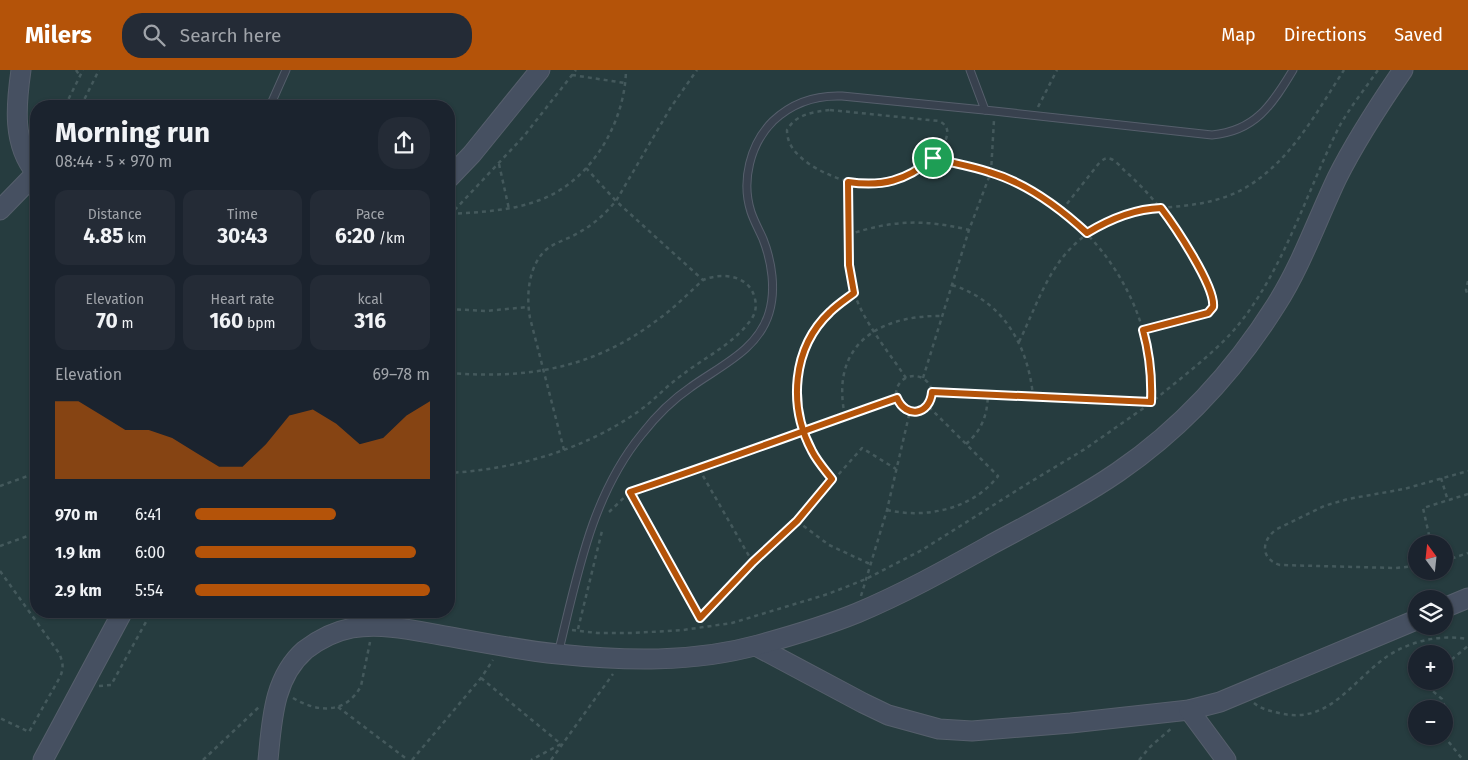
<!DOCTYPE html>
<html lang="en">
<head>
<meta charset="utf-8">
<style>
  body { margin:0; font-family:"Fira Sans",sans-serif; background:#242b36; color:#f1f3f6; height:100vh; display:flex; flex-direction:column; font-size:19px; white-space:nowrap }
  * { box-sizing:border-box; margin:0 }
  p { font-size:16px; color:#a0a4aa }
  .icon { flex:none; width:28px; height:28px; fill:none; stroke:currentColor; stroke-width:2; stroke-linecap:round; stroke-linejoin:round }
  .map { position:relative; flex:1; overflow:hidden }
  .drawer { position:absolute; left:30px; top:30px; width:425px; height:518px; display:flex; flex-direction:column; background:#1b232e; border-radius:20px; box-shadow:0 1px 4px #0004,0 0 0 1px #39404a }
  .drawer>* { flex:none }
  .needle { width:32px; rotate:345deg }
  .controls { position:absolute; left:1408px; top:465px; display:grid; gap:10px }
  .controls a { display:grid; place-items:center; width:45px; height:45px; border-radius:50%; background:#1b232e; box-shadow:0 1px 4px #0004,0 0 0 1px #39404a; font-size:25px }
  .pin { position:absolute; display:grid; place-items:center; width:42px; height:42px; color:#fff; margin:-21px; border:2px solid #fff; border-radius:50%; box-shadow:0 1px 5px #0007 }
  .round { display:grid; place-items:center; flex:none; width:52px; height:52px; border-radius:20px; background:#242b36 }
  .overview { display:flex; align-items:center; justify-content:space-between; height:85px; padding:0 25px }
  h1 { font-size:28px; font-weight:700; line-height:38px }
  .stats { display:grid; grid-template-columns:repeat(3,1fr); gap:8px; height:85px; padding:5px 25px }
  .stats div { display:grid; align-content:center; border-radius:12px; background:#242b36; text-align:center }
  .stats b { font-size:21px; font-weight:700 }
  .stats small { font-size:14px; font-weight:400 }
  .stats p { font-size:14px }
  .chart { height:140px; padding:10px 25px }
  .chart p { display:flex; justify-content:space-between }
  .chart svg { width:100%; height:90px; margin-top:5px; fill:#b45309; opacity:.7 }
  ul { padding:0 25px; list-style:none; font-size:16px }
  li { display:grid; grid-template-columns:80px 60px 1fr; align-items:center; height:38px }
  li i { height:12px; border-radius:6px; background:#b45309 }
  header { display:flex; align-items:center; gap:30px; box-sizing:border-box; height:70px; padding:0 25px; background:#b45309; color:#fff }
  header strong { font-size:24px }
  nav { display:flex; gap:28px; margin-inline-start:auto; font-size:18px }
  .search { width:350px; height:45px; background:#242b36; display:flex; align-items:center; gap:12px; box-sizing:border-box; padding:0 18px; border-radius:20px; color:#a0a4aa; font-size:19px }
  .map>svg:first-child { display:block }
  .green { fill:#263c3f; fill-rule:evenodd }
  .lines { fill:none; stroke-linecap:round; stroke-linejoin:round }
  .lane-casing { stroke:#565f6c; stroke-width:9 }
  .secondary-casing { stroke:#565f6c; stroke-width:21 }
  .path { stroke:#44595c; stroke-width:2.5; stroke-dasharray:4 4; stroke-linecap:butt }
  .lane { stroke:#38414e; stroke-width:7 }
  .secondary { stroke:#465061; stroke-width:19 }
  .route-casing { stroke:#fff; stroke-width:10 }
  .route { stroke:#b45309; stroke-width:6 }
</style>
</head>
<body>
<header>
<strong>Milers</strong>
<div class="search"><svg class="icon" aria-label="search" viewBox="0 0 24 24"><circle cx="10" cy="10" r="6"/><path d="M15 15l6 6"/></svg>Search here</div>
<nav><a>Map</a><a>Directions</a><a>Saved</a></nav>
</header>
<div class="map">
<svg width="1468" height="690" viewBox="0 0 1468 690">
  <rect width="100%" height="100%" fill="#242f3e"/>
  <path class="green" d="M0 0H1468V690H0ZM36 36H449V541H36ZM1416 474H1444V501H1416ZM1416 529H1444V556H1416ZM1416 584H1444V611H1416ZM1416 639H1444V666H1416Z"/>
  <g class="lines">
    <g class="lane-casing">
      <g id="lane">
        <polyline points="970,0 985,40"/>
        <polyline points="270,36 286,0"/>
        <path d="M558 584C577 507 591 426 642 364 656 346 672 330 691 317 720 296 758 280 769 243 776 220 772 192 763 169 759 160 754 151 751 142 741 111 750 74 773 51 793 32 816 25 842 26L994 41 1212 65C1255 61 1272 35 1293 0"/>
      </g>
    </g>
    <g class="secondary-casing">
      <g id="secondary">
        <polyline points="449,108 472,84 540,0"/>
        <path d="M0 140 36 103C12 74 16 35 21 0"/>
        <polyline points="1444,538 1468,528"/>
        <polyline points="756,576 863,633 888,645 939,659 972,661 1071,653 1189,640 1220,632 1416,550"/>
        <polyline points="1189,640 1226,690"/>
        <polyline points="43,690 123,541"/>
        <path d="M268 690C272 651 273 608 305 580 318 570 336 561 352 558 381 553 412 560 440 565 479 572 519 580 558 584 624 591 693 593 758 575 791 566 825 556 857 543 905 523 951 497 996 472 1037 450 1080 428 1118 402 1182 358 1235 300 1276 235 1301 196 1317 150 1337 108 1356 70 1379 35 1403 0"/>
      </g>
    </g>
    <g class="path">
      <polyline points="76,0 80,6"/>
      <polyline points="572,5 625,13"/>
      <polyline points="65,36 83,0"/>
      <polyline points="81,36 99,0"/>
      <polyline points="1038,37 1057,0"/>
      <path d="M830 40 939 51C964 63 926 95 913 102 904 108 893 112 881 114 856 117 833 108 812 96 799 87 787 77 787 60 796 44 813 42 830 40Z"/>
      <polyline points="499,94 509,139"/>
      <polyline points="586,98 616,131 703,210"/>
      <path d="M848 112C847 146 842 191 854 223 865 254 888 281 906 308"/>
      <path d="M1062 140 1100 92C1104 89 1106 87 1111 89 1116 91 1121 97 1125 101 1159 131 1184 168 1204 208 1208 217 1215 227 1213 237L1208 243 1143 260"/>
      <path d="M450 144C481 142 511 141 540 130 591 111 625 53 626 0"/>
      <polyline points="449,146 524,66 576,0"/>
      <path d="M848 165C891 150 925 149 969 160"/>
      <polyline points="1468,211 1466,220 1468,226"/>
      <path d="M952 215C1003 231 1028 275 1033 326"/>
      <polyline points="449,239 486,241 528,237"/>
      <path d="M1019 272C1043 222 1053 179 1106 153 1120 146 1134 140 1149 139 1182 136 1215 135 1245 118 1291 91 1316 43 1344 0"/>
      <path d="M449 303C527 309 592 299 656 251 673 239 688 224 703 210 722 202 750 205 755 229 757 237 755 245 750 251 733 274 704 288 682 305 669 314 659 325 647 335 591 378 519 399 449 403"/>
      <circle cx="914" cy="324" r="18"/>
      <polyline points="923,308 969,160 991,102 994,50"/>
      <path d="M932 322 1151 333C1179 309 1210 287 1234 260 1283 203 1306 123 1339 57 1350 37 1365 19 1378 0"/>
      <path d="M845 346C830 276 877 245 942 246"/>
      <path d="M966 374C982 360 987 346 988 325"/>
      <path d="M564 380 530 248C526 226 528 195 547 179 556 172 568 169 578 163 593 155 605 144 616 131L671 37 697 0"/>
      <polyline points="699,399 753,493"/>
      <polyline points="1441,408 1448,431"/>
      <path d="M832 409C791 360 780 290 830 242 837 235 846 229 854 223"/>
      <polyline points="0,416 36,403"/>
      <polyline points="630,422 700,548 753,493 797,451 862,378 896,399"/>
      <path d="M887 440C926 449 973 439 998 406L927 335"/>
      <polyline points="609,442 630,422 897,328"/>
      <polyline points="797,451 829,475 870,494"/>
      <polyline points="1431,474 1423,438 1468,424"/>
      <polyline points="0,476 36,463"/>
      <polyline points="1444,491 1468,483"/>
      <path d="M1416 496 1395 498 1280 495C1260 489 1261 470 1277 459L1324 436 1348 429 1404 419 1468 401"/>
      <path d="M0 501 59 583C63 592 64 598 60 607L29 662 0 648"/>
      <polyline points="861,526 887,440 910,341"/>
      <polyline points="578,559 602,461"/>
      <path d="M572 560 597 563H633L683 560 732 553 828 524 866 509 922 480 1027 414 1085 379 1151 333C1157 236 1096 148 1009 109 985 98 958 94 933 88"/>
      <polyline points="1444,592 1451,590 1468,576"/>
      <polyline points="1416,598 1412,600 1416,606"/>
      <polyline points="481,608 561,674 531,690"/>
      <polyline points="1421,611 1442,629 1446,640 1445,661 1448,671 1463,690"/>
      <polyline points="99,616 111,615 152,541"/>
      <path d="M293 628C318 643 346 644 361 616L370 572"/>
      <path d="M1254 633C1261 639 1270 641 1279 643 1334 657 1356 601 1398 580 1420 569 1444 565 1468 569"/>
      <polyline points="338,637 408,690"/>
      <polyline points="203,690 260,636"/>
      <polyline points="412,690 481,608 493,590"/>
      <polyline points="551,690 613,604"/>
      <polyline points="1139,690 1150,677 1173,657"/>
    </g>
    <use href="#lane" class="lane"/>
    <use href="#secondary" class="secondary"/>
  </g>
  <g class="lines">
    <g class="route-casing">
      <path id="route" d="M933 88C906 111 882 117 848 112L849 195 854 223C846 229 837 235 830 242 792 278 788 336 812 381 817 391 825 400 832 409L797 451 753 492 700 548 630 422C720 392 808 359 897 328 906 349 930 345 932 322L1151 332C1152 307 1150 285 1143 260L1208 243 1213 237C1216 217 1174 155 1161 138 1134 139 1110 149 1087 163 1059 137 1027 113 989 102 971 96 952 93 933 88"/>
    </g>
    <use href="#route" class="route"/>
  </g>
</svg>
<div class="controls">
<a><svg class="needle" viewBox="-14 -14 28 28"><path d="M0-13l5 13h-10z" fill="#e53935"/><path d="M0 13l5-13h-10z" fill="#a0a4aa"/></svg></a>
<a><svg class="icon" aria-label="layers" viewBox="0 0 24 24"><path d="M12 4l9 5-9 5-9-5zM3 14l9 5 9-5"/></svg></a>
<a>+</a>
<a>−</a>
</div>
<div class="pin" style="left:933px;top:88px;background:#1e9e55"><svg class="icon" aria-label="arrive" viewBox="0 0 24 24"><path d="M6 21V4h12l-3 4 3 4H6"/></svg></div>
<section class="drawer">
<div class="overview"><div><h1>Morning run</h1><p>08:44 · 5 × 970 m</p></div><a class="round"><svg class="icon" aria-label="share" viewBox="0 0 24 24"><path d="M12 15V3M7 8l5-5 5 5M5 13v7h14v-7"/></svg></a></div>
<div class="stats">
<div><p>Distance</p><b>4.85<small> km</small></b></div>
<div><p>Time</p><b>30:43</b></div>
<div><p>Pace</p><b>6:20<small> /km</small></b></div>
</div>
<div class="stats">
<div><p>Elevation</p><b>70<small> m</small></b></div>
<div><p>Heart rate</p><b>160<small> bpm</small></b></div>
<div><p>kcal</p><b>316</b></div>
</div>
<div class="chart"><p><span>Elevation</span>69–78 m</p>
<svg viewBox="0 0 160 44" preserveAspectRatio="none"><path d="M0 44V6L10 6L20 13L30 20L40 20L50 24L60 31L70 38L80 38L90 27L100 13L110 10L120 17L130 27L140 24L150 13L160 6V44z"/></svg>
</div>
<ul>
<li><b>970 m</b>6:41<i style="width:60%"></i></li>
<li><b>1.9 km</b>6:00<i style="width:94%"></i></li>
<li><b>2.9 km</b>5:54<i style="width:100%"></i></li>
</ul>
</section>
</div>
</body>
</html>
